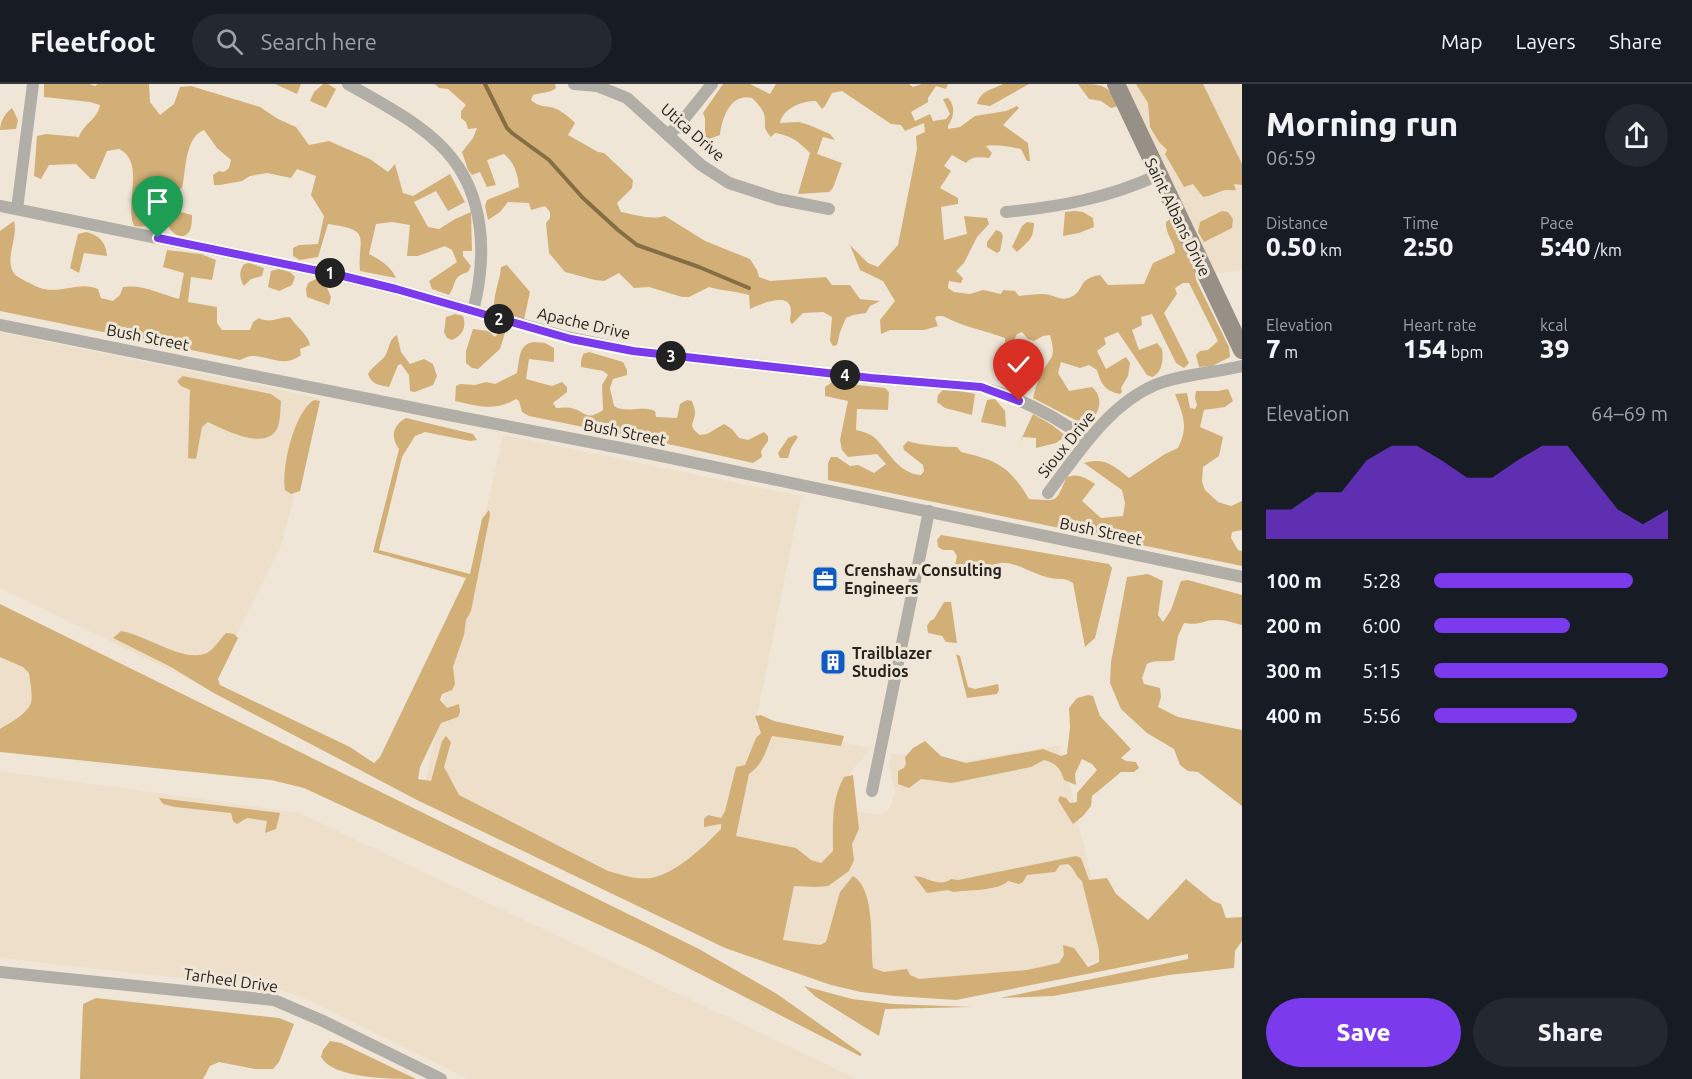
<!DOCTYPE html>
<html lang="en">
<head>
<meta charset="utf-8">
<style>
  body { margin:0; font-family:Ubuntu,sans-serif; background:#242831; color:#f1f3f6; height:100vh; display:flex; flex-direction:column; font-size:22px; white-space:nowrap }
  * { box-sizing:border-box; margin:0 }
  p { font-size:20px; color:#9ea1a6 }
  .icon { flex:none; width:33px; height:33px; fill:none; stroke:currentColor; stroke-width:2; stroke-linecap:round; stroke-linejoin:round }
  .map { position:relative; flex:1; overflow:hidden }
  .details { display:flex; flex-direction:column; background:#171b24; width:450px }
  .details>* { flex:none }
  .pin { position:absolute; display:grid; place-items:center; width:51px; height:51px; color:#fff; margin:-62px -26px; border-radius:50% 50% 50% 0; rotate:-45deg; box-shadow:0 0 6px #0007 }
  .pin .icon { rotate:45deg }
  .km { position:absolute; width:30px; height:30px; margin:-15px; border-radius:50%; background:#222; color:#fff; font-size:16px; line-height:30px; text-align:center }
  .round { display:grid; place-items:center; flex:none; width:63px; height:63px; border-radius:32px; background:#242831 }
  .headline { display:flex; align-items:center; justify-content:space-between; height:102px; padding:0 24px }
  h1 { font-size:33px; font-weight:800; line-height:45px }
  .stats { display:grid; grid-template-columns:repeat(3,1fr); gap:9px; height:102px; padding:6px 24px }
  .stats div { display:grid; align-content:center }
  .stats b { font-size:26px; font-weight:800 }
  .stats small { font-size:16px; font-weight:400 }
  .stats p { font-size:16px }
  .chart { height:168px; padding:12px 24px }
  .chart p { display:flex; justify-content:space-between }
  .chart svg { width:100%; height:108px; margin-top:6px; fill:#7c3aed; opacity:.7 }
  .cta { display:flex; gap:12px; margin-top:auto; padding:12px 24px }
  .cta a { flex:1; height:69px; border-radius:36px; background:#7c3aed; color:#fff; font-size:24px; font-weight:800; line-height:69px; text-align:center }
  .cta a+a { background:#242831; color:#f1f3f6 }
  ul { padding:0 24px; list-style:none; font-size:20px }
  li { display:grid; grid-template-columns:96px 72px 1fr; align-items:center; height:45px }
  li i { height:15px; border-radius:8px; background:#7c3aed }
  header { display:flex; align-items:center; gap:36px; box-sizing:border-box; height:84px; padding:0 30px; background:#171b24; border-bottom:2px solid #363941 }
  header strong { font-size:28px }
  nav { display:flex; gap:33px; margin-inline-start:auto; font-size:21px }
  .search { width:420px; height:54px; background:#242831; display:flex; align-items:center; gap:15px; box-sizing:border-box; padding:0 21px; border-radius:33px; color:#9ea1a6; font-size:22px }
  main { display:flex; flex:1; min-height:0 }
  .map>svg:first-child { display:block }
  .built { fill:#eddfc9 }
  .forest { fill:#d2af77 }
  .lines { fill:none; stroke-linecap:round; stroke-linejoin:round }
  .stream { stroke:#866e44; stroke-width:4 }
  .street { stroke:#b1ada7; stroke-width:12 }
  .secondary { stroke:#969087; stroke-width:18 }
  .route-casing { stroke:#fff; stroke-width:12 }
  .route { stroke:#7c3aed; stroke-width:8 }
  .labels { text-anchor:middle; stroke-width:6; stroke-linejoin:round; paint-order:stroke }
  .street-label { font-size:16px; fill:#27241e; stroke:#f0e6d8 }
  .poi-label { font-size:16px; font-weight:bold; fill:#27241e; stroke:#f0e6d8; text-anchor:start }
</style>
</head>
<body>
<header>
<strong>Fleetfoot</strong>
<div class="search"><svg class="icon" aria-label="search" viewBox="0 0 24 24"><circle cx="10" cy="10" r="6"/><path d="M15 15l6 6"/></svg>Search here</div>
<nav><a>Map</a><a>Layers</a><a>Share</a></nav>
</header>
<main>
<div class="map">
<svg width="1242" height="995" viewBox="0 0 1242 995">
  <rect width="100%" height="100%" fill="#f0e6d8"/>
  <g class="built">
    <polygon points="1123,0 1242,0 1242,186 1215,190"/>
    <polygon points="0,248 319,314 282,459 209,605 0,504"/>
    <polygon points="503,351 801,412 755,641 870,664 848,692 843,704 854,727 881,731 890,724 895,707 889,680 891,669 959,678 1060,661 1110,874 969,906 806,885 424,703"/>
    <polygon points="0,551 138,618 0,660"/>
    <polygon points="0,687 300,729 857,995 468,995 301,913 278,905 0,874"/>
  </g>
  <g class="forest">
    <path d="M44 0H89L95 2 98 0H149L150 18 160 31 174 20 180 3 191 2 260 23 278 35 296 43 309 61 329 57 370 75 388 88 395 80 403 109 413 112 450 90 465 118 448 127 436 107 414 118 428 143 439 145 455 135 471 128 472 167H463V172L471 182 468 188C451 193 457 200 449 211L432 205 429 197 457 178 452 166 445 162 418 172H407L410 141 392 138 376 140 369 170C380 176 391 182 396 194L360 187C357 154 374 146 328 140L318 173 300 176 293 172V164L299 161 318 160 324 132 311 111 316 92 297 85 291 94 267 89 250 92 242 97 220 101H214L213 91 219 87 224 88 229 84 231 76 217 64 204 46C186 53 186 82 183 99 182 106 182 101 179 107 176 112 175 120 173 126L192 131C192 135 192 142 190 146 184 159 169 149 167 138 165 128 169 116 171 105L151 98 143 99 139 103 138 120 159 127 158 136C151 142 143 144 134 142 124 119 146 78 119 65L107 67 95 95H91L76 80 49 81 41 95 34 92 37 52 46 50 79 53C83 40 98 35 100 21L90 18 44 13Z"/>
    <polygon points="275,0 301,0 297,10"/>
    <polygon points="323,0 328,0 336,5 326,24 310,17 314,8"/>
    <path d="M435 0H555L556 4C548 10 542 8 533 11L531 16C541 24 543 21 554 24 562 27 569 33 575 39L568 51 598 68 604 69 633 96 632 104 617 119 621 128C636 131 651 136 665 132L705 157 750 175 757 186 759 193 770 197 826 193 832 201H850L860 215 880 217 870 222 866 229 853 231 846 234 840 248 837 261 833 262 830 257 832 233 823 228 803 229 792 240 790 237C790 233 792 226 790 222 786 209 758 221 750 225L749 211C736 207 723 207 709 203L689 213H682L649 203 634 204 619 189 604 197 595 196 565 188 549 169 546 139 550 134V128L545 122 531 126 529 119 508 118 500 128 488 136 485 122 487 116 519 103C518 90 514 78 504 70L487 76 496 101 487 103 480 88 472 91 468 86 462 68 473 54 477 44 468 45 466 38 461 34V27L466 21 448 5 439 4Z"/>
    <path d="M723 0H750L770 10 776 0H909L913 3 922 0H948L946 5 936 2 928 14V18L911 28 915 37 930 30 933 37 946 35 950 30 943 15 948 14C956 22 954 33 948 42V45L960 43 975 32 1006 27 1017 22 1019 24 1003 41 1028 59 1030 77H1027L1021 65C1011 63 995 60 986 62L992 69 989 74C980 73 971 72 966 79L952 71 944 82 951 87 940 104 958 114V120L941 123 944 156 967 150 964 132 987 134 989 140 977 153 964 179 956 187 963 194 961 199 949 197 948 204 954 208 970 210 983 206 1001 210 1003 206 1015 207 1019 212C1027 211 1035 210 1043 210 1054 210 1060 218 1071 213 1086 206 1076 195 1100 191L1108 201 1144 200 1153 179 1175 169C1175 158 1165 150 1166 138L1172 134 1195 187 1196 196 1229 263 1230 273 1212 282 1199 283 1196 271 1200 267 1208 266 1218 257 1189 199H1183L1175 204 1177 210 1164 229 1189 279 1184 284 1176 279 1152 230 1141 233 1142 241 1132 246 1139 266 1157 259 1162 265C1164 275 1162 289 1152 293L1147 291 1118 248 1104 254 1106 260 1097 267 1106 285 1126 273 1130 279 1128 292 1121 304 1122 308 1120 310C1105 307 1101 300 1097 286L1089 281 1080 284 1061 278 1058 289 1069 307 1092 303C1106 315 1099 336 1081 339L1033 314C1035 306 1037 298 1041 291 1050 271 1057 277 1050 251L1043 252 1034 257 1028 255 1022 248 1017 250 1013 258 1011 270 1008 272 1006 271 1005 254C984 246 963 243 943 232H937L935 234 938 242 924 246H890L881 250 880 236 895 217 883 197 860 186 850 161 868 179 878 183 898 161 917 65 916 52 925 48 924 39 905 47 901 41 891 40 842 7 832 9 825 22 822 25 816 17C802 17 783 24 780 39L799 38 809 41 830 50 835 56 823 53 817 70 842 79 833 104 829 108 798 110 810 69C798 57 792 52 775 49L771 53C761 42 767 41 764 30 762 24 756 18 752 14 731 9 722 33 720 51L709 55 705 53V34L703 29Z"/>
    <path d="M1003 0H1029L990 22 977 20C981 6 992 6 1003 0Z"/>
    <path d="M1078 0C1102 0 1108 0 1119 22L1111 24 1101 17 1089 15Z"/>
    <path d="M1136 0H1203L1242 80V101L1234 100 1236 106C1231 107 1227 105 1222 107 1215 109 1211 112 1203 113L1193 100 1184 103 1165 70 1167 66 1159 58 1150 43 1148 19Z"/>
    <path d="M12 24 18 36 16 45 0 46C0 38 5 29 12 24Z"/>
    <polygon points="1075,127 1083,128 1093,134 1094,143 1079,149 1063,152 1065,128"/>
    <polygon points="1222,127 1228,128 1233,135 1232,144 1204,158 1198,148 1200,138"/>
    <path d="M14 137C18 151 8 168 11 182 12 191 20 194 27 198 32 200 38 204 44 205 63 209 80 197 98 205L101 214 113 217 120 211 123 203C142 200 161 210 179 215L184 189 163 183 167 166 201 170 216 176 212 196 191 193 188 218 217 223V239L222 246H250L253 238 259 234C271 240 278 233 290 233 296 243 308 250 310 261L300 265 301 271C283 284 273 273 253 272 249 272 244 274 240 276L0 227V147Z"/>
    <path d="M1027 138 1034 139C1033 157 1029 156 1017 168L1012 163 1022 142Z"/>
    <polygon points="996,146 1001,148 1003,152 1000,167 997,169 987,163 987,158"/>
    <path d="M86 148C99 151 106 158 107 172L84 169 79 189 70 184 78 150Z"/>
    <path d="M249 179 264 184 262 192 251 195 244 202C239 194 239 187 244 180Z"/>
    <path d="M507 181 530 208 523 240 500 228 494 222C494 208 500 197 501 183Z"/>
    <polygon points="279,185 290,188 295,193 292,201 279,207 268,203 271,187"/>
    <polygon points="316,195 325,199 331,213 329,221 307,213 306,205 308,199"/>
    <path d="M455 230 463 232C467 243 462 252 452 256L447 254 444 248 446 233Z"/>
    <polygon points="473,245 488,247 495,253 501,246 505,249 500,265 478,285 472,284 466,279 466,267"/>
    <path d="M397 251 401 268 410 280 424 275 433 280 437 292 433 301 415 308 410 307 409 291 401 280 398 281 389 303C380 301 372 301 368 290 373 282 379 279 385 272 390 264 388 256 397 251Z"/>
    <path d="M534 258 545 259 554 264V278L529 275 526 295 552 302 562 298 567 303V308L553 319 556 324C560 324 567 323 571 324 586 327 585 338 603 326L602 301 608 291 603 287 581 283V277L583 270 589 268 623 278 627 286V291L613 295 610 304 614 322C626 330 642 321 655 327L656 333 677 334 680 320 687 316 692 317C693 321 695 324 695 328 695 340 686 341 700 351L707 350 724 340 732 345 739 354 748 356 764 348 768 352V357L761 367 762 373 753 379 682 363 529 332 522 328 519 317 516 315C495 328 478 322 455 317L456 302 460 300 475 301 486 298 495 300 517 289C520 275 518 260 534 258Z"/>
    <path d="M183 292 271 310 281 317C280 326 281 336 277 345 265 367 225 346 208 338L202 343 196 375 188 374 190 306 181 302 177 297Z"/>
    <path d="M832 298 885 304 889 308 888 326 857 325 856 346C864 348 872 350 877 356 890 370 900 390 921 391L924 387 923 381 904 366 903 362 908 357C918 361 945 363 957 363L961 368C997 376 1010 383 1029 415 1061 417 1054 419 1067 393 1078 389 1085 393 1095 400L1082 417 1101 434 1123 432 1125 419 1122 406 1084 379C1105 373 1114 382 1129 394L1165 370 1178 364C1189 342 1183 331 1175 310L1187 309 1190 324 1195 325 1197 321 1195 314 1196 307H1218L1228 305 1233 317 1225 323 1204 326 1200 343 1223 353 1219 372 1203 383 1202 398 1205 406 1218 418 1231 422 1242 417V446L1232 448 1231 454 1238 466 1242 467V482L828 396V379L831 373H837L850 382 858 381 874 389 886 380 877 370 848 373 842 366 840 356 848 317 825 312V303Z"/>
    <polygon points="945,304 975,310 972,331 945,324 937,318 938,311"/>
    <polygon points="995,315 1005,327 1006,343 981,338 987,316"/>
    <path d="M314 316 320 317 300 407 291 410 285 406C281 384 294 328 314 316Z"/>
    <polygon points="1033,330 1052,341 1066,352 1056,359 1036,364 1036,354 1023,353 1020,358"/>
    <path d="M406 334 473 350 477 356 470 357 425 348 415 352 402 373 379 466 470 490 482 435 489 426 490 431 471 527 466 536 464 551 453 583 455 600 452 606 442 610 440 616 447 624 459 620 460 628 458 633 441 639 420 683 418 695 431 697 442 657 446 652 451 658 444 683 459 711 608 787C622 791 636 796 651 794 675 790 704 763 721 745V740L704 743V735L708 731 721 734 725 727 736 683 745 681 756 654 761 649 755 632 761 631 774 637 844 652 841 662 772 652C765 668 764 679 749 690L736 752 796 764 811 776 821 779 833 767C833 741 831 716 844 693L853 691 859 745 852 760 854 776 849 787 828 802 816 803 794 802 783 856 820 861 826 858 840 808 853 792C876 805 870 861 873 884L884 888 907 885 910 891 919 895 1027 886 1059 879 1064 871 1063 861 1074 864 1088 883 1099 878V866L1082 797C1075 792 1075 785 1068 780L1060 781 1055 788 1027 791 1023 798 1019 800 1008 797C999 807 967 806 953 808L948 806 927 809 914 792C928 793 939 804 951 795L958 796 1076 772 1081 774 1089 796 1107 794 1116 810 1148 836 1186 795 1213 817 1221 820 1226 834 1242 833V857L1235 867 1234 884 1169 891 1053 912 1000 914 1188 875V870L956 916 895 912 861 908 831 901 725 864 417 716 212 608 171 583 113 554 121 547C145 550 189 583 210 567 216 562 221 554 226 549L234 550 238 554 218 595 220 601 350 663 374 679 380 673 466 494 373 468 399 365C390 353 393 341 406 334Z"/>
    <polygon points="795,351 798,353 791,364 788,374 780,374 778,369 788,354"/>
    <path d="M941 451 1109 480 1112 484 1095 554 1085 563 1073 499C1065 493 1059 496 1051 494 1036 492 1015 477 1001 479 983 481 973 495 952 494L957 472 953 466H943L938 463 937 456Z"/>
    <path d="M1148 490 1163 497 1158 531 1163 538 1171 526 1181 497 1188 496 1242 511V541C1234 539 1226 536 1218 536 1204 535 1201 542 1184 539L1178 552 1174 576C1165 579 1155 575 1147 580L1142 594 1144 600 1160 604 1161 613 1158 623 1178 633 1242 646V722L1198 688 1188 687 1180 681 1174 665 1147 649 1121 625 1110 599 1111 578 1127 493Z"/>
    <polygon points="944,518 951,518 957,559 946,558 942,552 928,549 927,542 930,537 934,535"/>
    <path d="M0 520 699 865 777 910 862 970 860 972 647 863 304 704 271 696 0 668V645C10 639 27 630 31 619 33 611 30 597 29 589L23 583 0 573Z"/>
    <polygon points="956,570 960,572 968,603 975,605 998,600 999,606 997,610 967,614"/>
    <path d="M1088 611 1093 612 1100 632 1131 665 1121 674 1126 677 1136 678 1139 684 1134 688H1121L1103 703 1092 712 1091 722 1083 732 1073 740 1058 716 1060 712 1066 714 1070 719 1077 718V709L1097 686 1092 680 1082 675 1075 690 1076 701 1064 696C1061 685 1056 679 1044 676L1031 683 952 699 921 695 909 704 898 700V687L904 684 906 680 905 673 913 664 925 657 941 672 966 679 1043 665 1061 672 1067 670 1070 643 1069 624 1077 614Z"/>
    <polygon points="159,714 280,729 276,745 265,749 267,737 247,734 237,740 233,737 231,729 175,723 163,720"/>
    <polygon points="804,902 852,915 893,920 972,923 885,925 879,952 816,913"/>
    <polygon points="96,914 279,934 294,940 279,978 273,985 255,985 219,978 210,982 203,995 80,995 83,920"/>
    <path d="M330 957 341 959 416 995C392 995 333 995 321 973L323 966Z"/>
  </g>
  <g class="lines">
    <polyline class="stream" points="485,0 507,44 512,49 549,76 583,114 618,146 637,161 699,183 749,204"/>
    <g class="street">
      <path d="M348 0C381 19 419 38 446 67 486 111 487 173 473 227"/>
      <polyline points="574,0 597,2 627,14 701,81 729,99 778,115 829,125"/>
      <polyline points="668,51 680,40 712,0"/>
      <path d="M0 122 343 192 396 205 563 252 633 267 871 294 980 303C1019 313 1055 332 1088 356"/>
      <polyline points="17,125 33,0"/>
      <path d="M1006 128C1059 123 1109 114 1158 91"/>
      <polyline points="0,241 449,331 647,369 1242,493"/>
      <path d="M1048 409C1078 370 1108 321 1155 301 1182 290 1214 289 1242 282"/>
      <polyline points="872,707 929,427"/>
      <polyline points="0,888 274,916 323,937 441,995"/>
    </g>
    <polyline class="secondary" points="1116,0 1242,266"/>
  </g>
  <g class="lines">
    <g class="route-casing">
      <polyline id="route" points="158,154 343,192 396,205 571,255 633,267 871,294 981,303 1019,317"/>
    </g>
    <use href="#route" class="route"/>
  </g>
  <defs>
    <g id="office-square" transform="scale(1.35)"><rect x="-9" y="-9" width="18" height="18" rx="4" fill="#0e5bc5" stroke="#f0e6d8"/><path d="M-6-3h4V-5.5h4V-3h4V5H-6ZM-1-4.5V-3h2v-1.5ZM-6 0V1H6V0Z" fill="#fff"/></g>
    <g id="building-square" transform="scale(1.35)"><rect x="-9" y="-9" width="18" height="18" rx="4" fill="#0e5bc5" stroke="#f0e6d8"/><path d="M-4-6H4V6H1V3H-1V6H-4ZM-2.5-4.3h1.7v1.8h-1.7ZM.8-4.3h1.7v1.8H.8ZM-2.5-1h1.7V.8h-1.7ZM.8-1h1.7V.8H.8Z" fill="#fff"/></g>
  </defs>
  <g fill-rule="evenodd">
    <use href="#office-square" x="825" y="495"/>
    <use href="#building-square" x="833" y="578"/>
  </g>
  <g class="labels">
    <g class="street-label">
      <text transform="translate(693 48) rotate(41)" y="6">Utica Drive</text>
      <text transform="translate(1178 133) rotate(64)" y="6">Saint Albans Drive</text>
      <text transform="translate(584 239) rotate(13)" y="6">Apache Drive</text>
      <text transform="translate(148 253) rotate(11)" y="6">Bush Street</text>
      <text transform="translate(625 348) rotate(11)" y="6">Bush Street</text>
      <text transform="translate(1066 360) rotate(-51)" y="6">Sioux Drive</text>
      <text transform="translate(1101 447) rotate(12)" y="6">Bush Street</text>
      <text transform="translate(231 896) rotate(8)" y="6">Tarheel Drive</text>
    </g>
    <g class="poi-label">
      <text x="844" y="492">Crenshaw Consulting<tspan x="844" dy="18">Engineers</tspan></text>
      <text x="852" y="575">Trailblazer<tspan x="852" dy="18">Studios</tspan></text>
    </g>
  </g>
</svg>
<div class="pin" style="left:158px;top:154px;background:#1e9e55"><svg class="icon" aria-label="arrive" viewBox="0 0 24 24"><path d="M6 21V4h12l-3 4 3 4H6"/></svg></div>
<div class="pin" style="left:1019px;top:317px;background:#d93025"><svg class="icon" aria-label="check" viewBox="0 0 24 24"><path d="M5 12l5 5 9-10"/></svg></div>
<b class="km" style="left:330px;top:189px">1</b>
<b class="km" style="left:499px;top:235px">2</b>
<b class="km" style="left:671px;top:272px">3</b>
<b class="km" style="left:845px;top:291px">4</b>
</div>
<section class="details">
<div class="headline"><div><h1>Morning run</h1><p>06:59</p></div><a class="round"><svg class="icon" aria-label="share" viewBox="0 0 24 24"><path d="M12 15V3M7 8l5-5 5 5M5 13v7h14v-7"/></svg></a></div>
<div class="stats">
<div><p>Distance</p><b>0.50<small> km</small></b></div>
<div><p>Time</p><b>2:50</b></div>
<div><p>Pace</p><b>5:40<small> /km</small></b></div>
</div>
<div class="stats">
<div><p>Elevation</p><b>7<small> m</small></b></div>
<div><p>Heart rate</p><b>154<small> bpm</small></b></div>
<div><p>kcal</p><b>39</b></div>
</div>
<div class="chart"><p><span>Elevation</span>64–69 m</p>
<svg viewBox="0 0 160 44" preserveAspectRatio="none"><path d="M0 44V32L10 32L20 25L30 25L40 12L50 6L60 6L70 12L80 19L90 19L100 12L110 6L120 6L130 19L140 32L150 38L160 32V44z"/></svg>
</div>
<ul>
<li><b>100 m</b>5:28<i style="width:85%"></i></li>
<li><b>200 m</b>6:00<i style="width:58%"></i></li>
<li><b>300 m</b>5:15<i style="width:100%"></i></li>
<li><b>400 m</b>5:56<i style="width:61%"></i></li>
</ul>
<div class="cta"><a>Save</a><a>Share</a></div>
</section>
</main>
</body>
</html>
